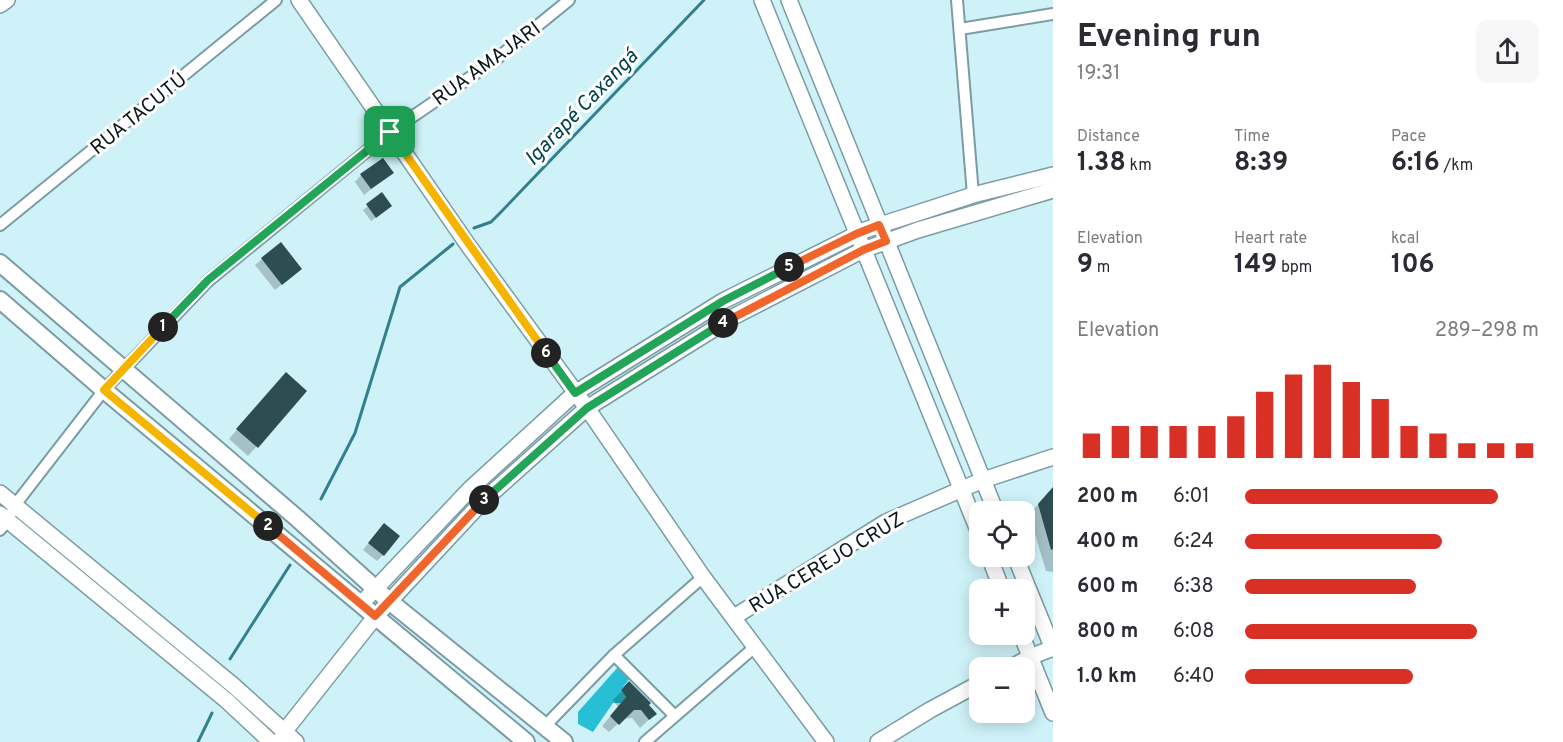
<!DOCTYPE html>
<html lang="en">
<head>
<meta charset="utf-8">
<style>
  body { margin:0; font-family:Overpass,sans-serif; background:#f7f7f7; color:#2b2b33; height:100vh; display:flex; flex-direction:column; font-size:22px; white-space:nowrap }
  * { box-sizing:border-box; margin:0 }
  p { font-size:20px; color:#7c7c81 }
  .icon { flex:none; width:33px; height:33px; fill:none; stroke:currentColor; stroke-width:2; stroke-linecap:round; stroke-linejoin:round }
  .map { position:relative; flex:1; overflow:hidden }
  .details { display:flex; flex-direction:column; background:#fff; width:510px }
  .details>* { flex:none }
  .controls { position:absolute; left:969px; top:501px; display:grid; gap:12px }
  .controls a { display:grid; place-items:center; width:66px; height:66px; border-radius:12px; background:#fff; box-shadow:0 3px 15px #0003; font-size:30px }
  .pin { position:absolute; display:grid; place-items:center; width:51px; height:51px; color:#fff; margin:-26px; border-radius:12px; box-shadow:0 3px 9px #0006 }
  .km { position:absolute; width:30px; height:30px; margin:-15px; border-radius:50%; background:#222; color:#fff; font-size:16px; line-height:30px; text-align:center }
  .round { display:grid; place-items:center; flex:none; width:63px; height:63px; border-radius:12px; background:#f7f7f7 }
  .overview { display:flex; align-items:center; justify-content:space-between; height:102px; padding:0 24px }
  h1 { font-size:33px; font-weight:700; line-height:45px }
  .stats { display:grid; grid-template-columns:repeat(3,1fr); gap:9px; height:102px; padding:6px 24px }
  .stats div { display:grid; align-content:center }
  .stats b { font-size:26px; font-weight:700 }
  .stats small { font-size:16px; font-weight:400 }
  .stats p { font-size:16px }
  .chart { height:168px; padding:12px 24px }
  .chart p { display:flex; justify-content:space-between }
  .chart svg { width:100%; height:108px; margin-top:6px; stroke:#d93025; stroke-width:6 }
  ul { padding:0 24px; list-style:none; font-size:20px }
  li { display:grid; grid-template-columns:96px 72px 1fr; align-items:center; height:45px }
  li i { height:15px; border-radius:8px; background:#d93025 }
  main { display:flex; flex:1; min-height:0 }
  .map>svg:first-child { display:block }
  .forest { fill:#26bfd5 }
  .shadow { fill:#0003 }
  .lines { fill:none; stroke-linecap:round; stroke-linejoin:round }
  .stream { stroke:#33808c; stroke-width:3 }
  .building { fill:#2e4d52 }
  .street-casing { stroke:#7b9ca2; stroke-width:14 }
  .secondary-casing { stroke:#7b9ca2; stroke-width:18 }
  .primary-casing { stroke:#7b9ca2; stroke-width:20 }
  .street { stroke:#fff; stroke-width:10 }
  .secondary { stroke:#fff; stroke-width:15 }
  .primary { stroke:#fff; stroke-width:16 }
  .split-1-casing { stroke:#fff; stroke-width:12 }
  .split-2-casing { stroke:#fff; stroke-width:12 }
  .split-3-casing { stroke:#fff; stroke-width:12 }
  .split-4-casing { stroke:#fff; stroke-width:12 }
  .split-5-casing { stroke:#fff; stroke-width:12 }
  .split-6-casing { stroke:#fff; stroke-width:12 }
  .split-7-casing { stroke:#fff; stroke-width:12 }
  .split-1 { stroke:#22a559; stroke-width:8 }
  .split-2 { stroke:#f5b400; stroke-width:8 }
  .split-3 { stroke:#f0652b; stroke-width:8 }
  .split-4 { stroke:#22a559; stroke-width:8 }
  .split-5 { stroke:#f0652b; stroke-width:8 }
  .split-6 { stroke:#22a559; stroke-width:8 }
  .split-7 { stroke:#f5b400; stroke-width:8 }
  .labels { text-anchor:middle; stroke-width:6; stroke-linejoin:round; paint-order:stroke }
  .street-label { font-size:20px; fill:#091618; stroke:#fff }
  .water-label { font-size:21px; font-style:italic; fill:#00424b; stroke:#fff }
</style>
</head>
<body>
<main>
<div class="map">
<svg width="1053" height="742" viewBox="0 0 1053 742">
  <rect width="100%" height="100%" fill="#cff2f9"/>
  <polygon class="forest" points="618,667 630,678 621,690 626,697 621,703 613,703 593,732 578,724 578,712"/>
  <g class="shadow">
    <polygon points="392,172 364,195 355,182 361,175"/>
    <polygon points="381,195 386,210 371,221 363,210"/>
    <polygon points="262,259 293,275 275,290 255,265"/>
    <polygon points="277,383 305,391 248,456 229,439"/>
    <polygon points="1053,489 1053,572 1046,571 1029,514"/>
    <polygon points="378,531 383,555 377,561 363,550"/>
    <polygon points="629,684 655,714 640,728 632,718 623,719 609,732 602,726 618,707 613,700"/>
  </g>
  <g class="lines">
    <g class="stream">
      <polyline points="474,228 491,222 501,212 704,0"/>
      <polyline points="321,499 355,433 400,287 453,244"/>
      <polyline points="230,659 290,565"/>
      <polyline points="198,742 212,713"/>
    </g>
  </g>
  <g class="building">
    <polygon points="383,158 394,173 371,189 360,174"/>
    <polygon points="382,192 392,206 376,218 366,204"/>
    <polygon points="281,242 302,269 282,285 261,258"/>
    <polygon points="286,372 307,391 258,448 236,429"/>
    <polygon points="1053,487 1053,549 1051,550 1038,504"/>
    <polygon points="384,523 400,536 384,556 368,543"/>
    <polygon points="629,681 651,703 649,705 657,714 649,720 641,710 634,710 619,725 610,716 626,697 621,690"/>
  </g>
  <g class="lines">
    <g class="street-casing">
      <g id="street">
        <polyline points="957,0 973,195"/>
        <polyline points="960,29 1053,14"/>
        <polyline points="0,225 276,0"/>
        <polyline points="0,530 8,520 15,505 104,390 208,281 390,132 494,61 569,0"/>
        <polyline points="614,655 674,715"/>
        <polyline points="545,726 614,655 703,577"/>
        <polyline points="645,742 756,646"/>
      </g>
    </g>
    <g class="secondary-casing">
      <g id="secondary">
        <polyline points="299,0 468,245 587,408 703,577 826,742"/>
        <polyline points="762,0 980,535"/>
        <polyline points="789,0 996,512"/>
        <polyline points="0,5 7,0"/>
        <polyline points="0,493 234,686 296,742"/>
        <polyline points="0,514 226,700 271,742"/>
        <polyline points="989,556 1002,590"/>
        <polyline points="1015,556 1053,649"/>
        <polyline points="361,604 470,489 575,393 723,301 865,230 973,195 1053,175"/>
        <polyline points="734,617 886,522 983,480 1053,457"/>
        <polyline points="1021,634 1053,713"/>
        <polyline points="1010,668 1030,657 1053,648"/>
        <polyline points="280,742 284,732 375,617 483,501 587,408 733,317 863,250 918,230 1053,190"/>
        <polyline points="878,742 930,710 980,683"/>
      </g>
    </g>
    <g class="primary-casing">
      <g id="primary">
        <polyline points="0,263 298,519 389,601 564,742"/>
        <polyline points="0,300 104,390 526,742"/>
      </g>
    </g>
    <use href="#street" class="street"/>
    <use href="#secondary" class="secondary"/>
    <use href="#primary" class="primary"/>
  </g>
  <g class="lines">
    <g class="split-1-casing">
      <polyline id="split-1" points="163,327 208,280 390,132"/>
    </g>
    <g class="split-2-casing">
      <polyline id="split-2" points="163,327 104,390 268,526"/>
    </g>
    <g class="split-3-casing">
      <polyline id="split-3" points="268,526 375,616 484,500"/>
    </g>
    <g class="split-4-casing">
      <polyline id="split-4" points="484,500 587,408 723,323"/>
    </g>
    <g class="split-5-casing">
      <polyline id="split-5" points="723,323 863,250 886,241 879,225 856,234 789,267"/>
    </g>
    <g class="split-6-casing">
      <polyline id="split-6" points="546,353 575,393 723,301 789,267"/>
    </g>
    <g class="split-7-casing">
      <polyline id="split-7" points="390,132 546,353"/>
    </g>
    <use href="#split-1" class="split-1"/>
    <use href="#split-2" class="split-2"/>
    <use href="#split-3" class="split-3"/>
    <use href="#split-4" class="split-4"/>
    <use href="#split-5" class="split-5"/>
    <use href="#split-6" class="split-6"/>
    <use href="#split-7" class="split-7"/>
  </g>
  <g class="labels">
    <g class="street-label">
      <text transform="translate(486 63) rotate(-36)" y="7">RUA AMAJARI</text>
      <text transform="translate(138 113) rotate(-39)" y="7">RUA TACUTÚ</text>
      <text transform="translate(826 562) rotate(-31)" y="7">RUA CEREJO CRUZ</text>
    </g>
    <g class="water-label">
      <text transform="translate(581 107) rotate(-46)" y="7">Igarapé Caxangá</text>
    </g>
  </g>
</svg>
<div class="controls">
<a><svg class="icon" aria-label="locate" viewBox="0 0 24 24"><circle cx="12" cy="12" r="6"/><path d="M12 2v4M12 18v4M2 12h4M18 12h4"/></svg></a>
<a>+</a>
<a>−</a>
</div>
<div class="pin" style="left:390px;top:132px;background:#1e9e55"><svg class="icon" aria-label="arrive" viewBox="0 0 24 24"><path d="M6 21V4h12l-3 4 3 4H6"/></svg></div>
<b class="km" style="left:163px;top:327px">1</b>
<b class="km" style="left:268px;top:526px">2</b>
<b class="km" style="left:484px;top:500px">3</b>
<b class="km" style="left:723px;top:323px">4</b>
<b class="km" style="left:789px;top:267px">5</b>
<b class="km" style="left:546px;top:353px">6</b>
</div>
<section class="details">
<div class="overview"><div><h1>Evening run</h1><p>19:31</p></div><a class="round"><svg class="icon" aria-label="share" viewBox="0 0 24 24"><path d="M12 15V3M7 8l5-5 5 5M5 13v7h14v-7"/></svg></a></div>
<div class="stats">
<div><p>Distance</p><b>1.38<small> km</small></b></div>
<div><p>Time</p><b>8:39</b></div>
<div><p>Pace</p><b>6:16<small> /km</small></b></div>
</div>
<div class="stats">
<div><p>Elevation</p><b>9<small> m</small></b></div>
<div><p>Heart rate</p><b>149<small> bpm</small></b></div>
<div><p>kcal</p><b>106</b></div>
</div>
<div class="chart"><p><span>Elevation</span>289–298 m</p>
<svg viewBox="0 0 160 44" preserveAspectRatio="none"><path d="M5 44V34M15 44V31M25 44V31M35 44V31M45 44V31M55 44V27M65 44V17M75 44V10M85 44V6M95 44V13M105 44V20M115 44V31M125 44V34M135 44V38M145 44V38M155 44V38"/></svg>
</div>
<ul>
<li><b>200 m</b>6:01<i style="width:86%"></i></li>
<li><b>400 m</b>6:24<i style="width:67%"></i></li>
<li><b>600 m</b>6:38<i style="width:58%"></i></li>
<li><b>800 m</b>6:08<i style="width:79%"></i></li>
<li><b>1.0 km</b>6:40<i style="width:57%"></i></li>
</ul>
</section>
</main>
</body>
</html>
